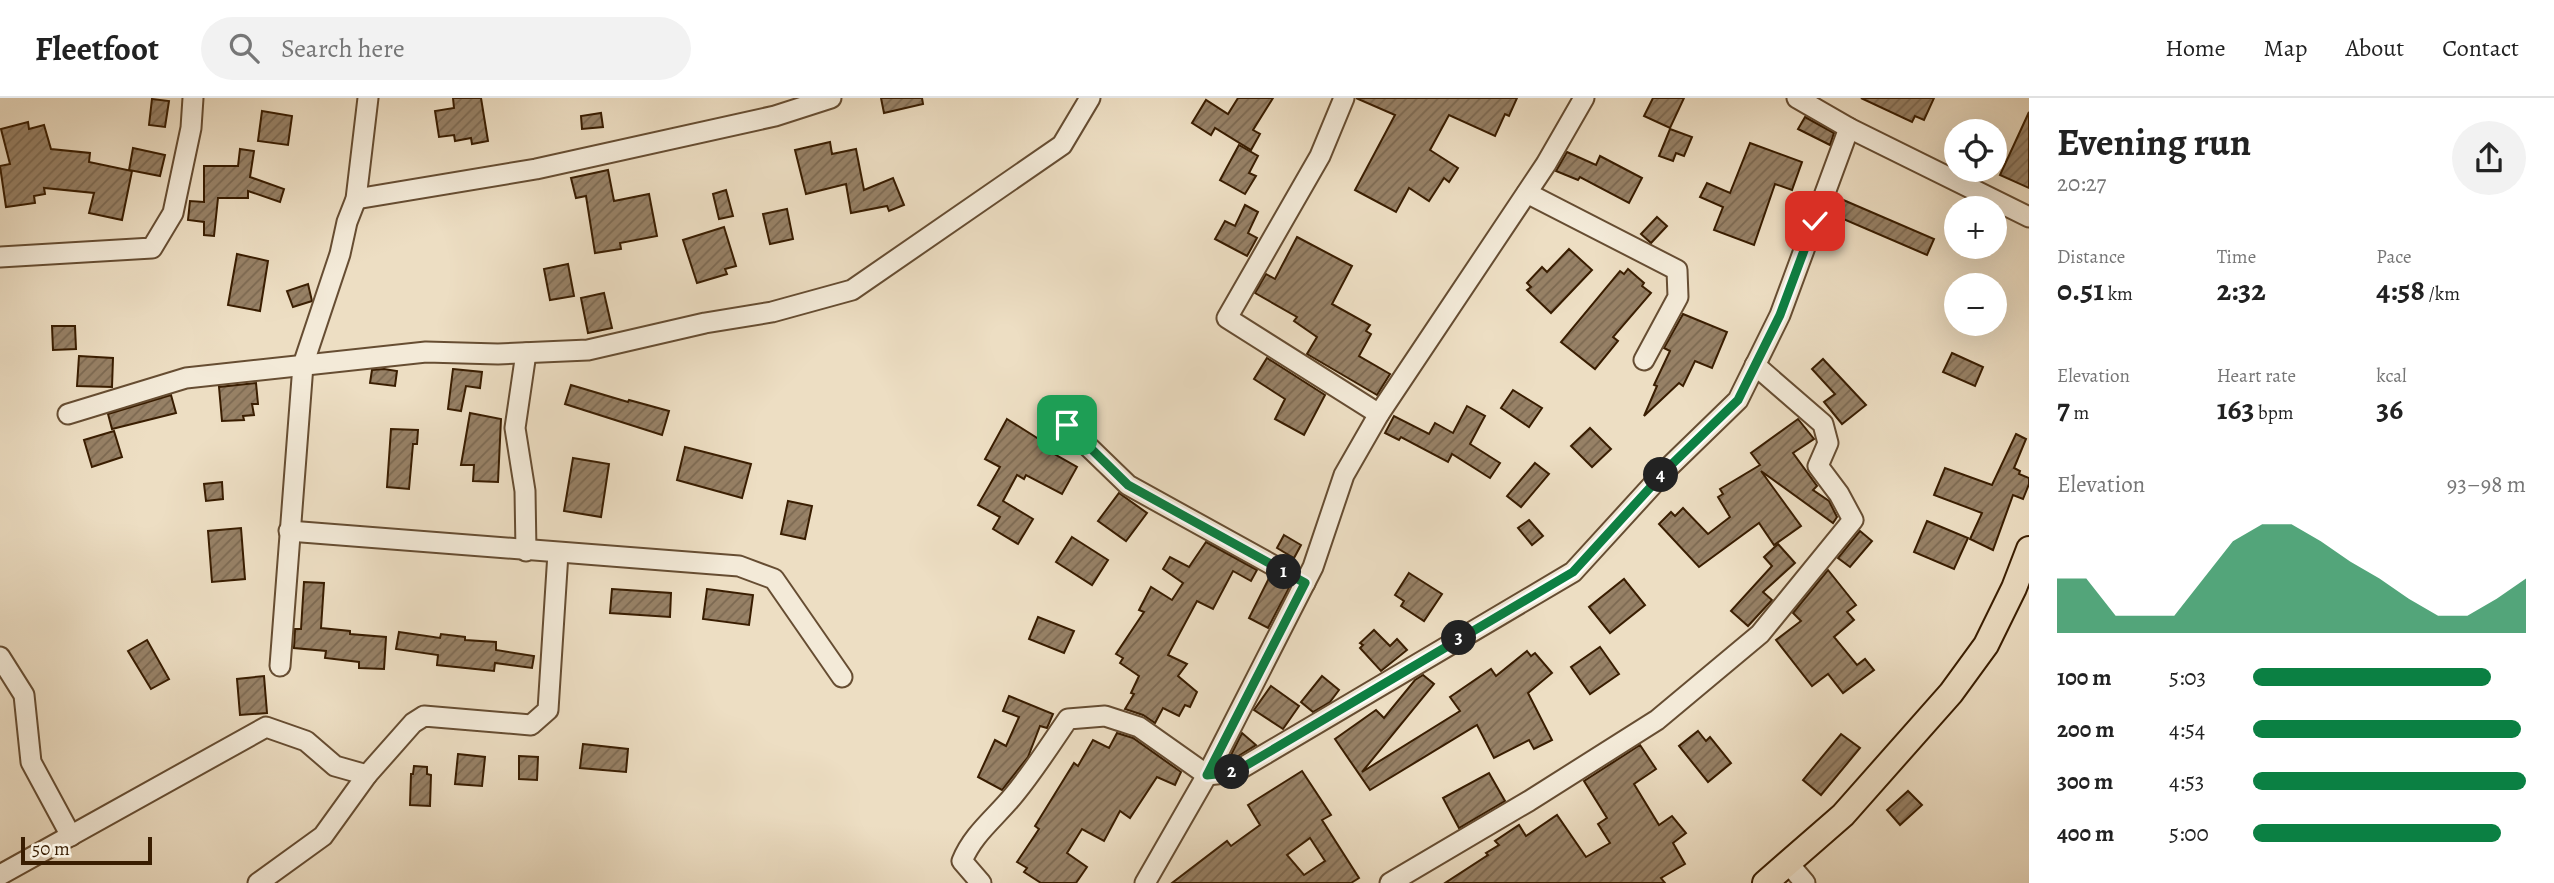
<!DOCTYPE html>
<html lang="en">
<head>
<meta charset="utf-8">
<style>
  body { margin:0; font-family:Alegreya,serif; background:#f2f2f2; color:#222; height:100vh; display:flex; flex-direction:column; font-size:26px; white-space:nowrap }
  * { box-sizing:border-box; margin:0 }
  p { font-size:23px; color:#767676 }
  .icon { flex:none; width:38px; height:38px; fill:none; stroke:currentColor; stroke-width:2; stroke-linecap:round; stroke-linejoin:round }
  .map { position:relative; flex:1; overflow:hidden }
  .details { display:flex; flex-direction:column; background:#fff; width:525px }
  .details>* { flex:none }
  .controls { position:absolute; left:1944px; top:21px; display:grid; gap:14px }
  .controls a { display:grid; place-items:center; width:63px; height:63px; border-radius:50%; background:#fff; box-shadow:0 7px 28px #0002; font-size:35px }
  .scale { position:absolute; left:21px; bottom:18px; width:131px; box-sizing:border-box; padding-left:7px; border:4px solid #391d01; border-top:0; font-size:19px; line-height:24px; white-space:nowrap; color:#391d01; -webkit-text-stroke:5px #f3ead8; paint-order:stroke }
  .pin { position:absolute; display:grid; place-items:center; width:60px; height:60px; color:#fff; margin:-30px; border-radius:14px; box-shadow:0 4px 10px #0006 }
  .km { position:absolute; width:35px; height:35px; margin:-18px; border-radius:50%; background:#222; color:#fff; font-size:19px; line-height:35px; text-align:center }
  .round { display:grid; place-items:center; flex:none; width:74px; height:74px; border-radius:37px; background:#f2f2f2 }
  .summary { display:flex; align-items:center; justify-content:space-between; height:119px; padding:0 28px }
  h1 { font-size:38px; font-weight:600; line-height:52px }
  .figures { display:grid; grid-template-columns:repeat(3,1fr); gap:10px; height:119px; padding:7px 28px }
  .figures div { display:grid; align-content:center }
  .figures b { font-size:30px; font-weight:600 }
  .figures small { font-size:19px; font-weight:400 }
  .figures p { font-size:19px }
  .chart { height:196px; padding:14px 28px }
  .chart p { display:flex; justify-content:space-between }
  .chart svg { width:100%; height:126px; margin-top:7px; fill:#0b8043; opacity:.7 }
  ul { padding:0 28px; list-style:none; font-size:23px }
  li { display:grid; grid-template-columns:112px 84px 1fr; align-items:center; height:52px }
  li i { height:18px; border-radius:9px; background:#0b8043 }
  header { display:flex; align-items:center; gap:42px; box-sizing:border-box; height:98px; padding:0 35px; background:#fff; border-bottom:2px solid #e0e0e0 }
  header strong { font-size:33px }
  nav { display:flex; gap:38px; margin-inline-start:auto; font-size:24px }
  .search { width:490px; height:63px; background:#f2f2f2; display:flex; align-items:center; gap:18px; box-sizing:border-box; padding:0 24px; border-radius:38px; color:#767676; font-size:26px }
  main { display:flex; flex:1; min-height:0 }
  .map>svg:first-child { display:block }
  .building { fill:url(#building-hatch); stroke:#391d01; stroke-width:2; fill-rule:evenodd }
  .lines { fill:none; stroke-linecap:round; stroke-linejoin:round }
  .minor-casing { stroke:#664d32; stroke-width:23 }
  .major-casing { stroke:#391d01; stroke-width:28 }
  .minor { stroke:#f3ead8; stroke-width:19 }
  .major { stroke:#eddec3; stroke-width:24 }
  .route-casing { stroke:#fff; stroke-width:14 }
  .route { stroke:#0b8043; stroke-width:9 }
</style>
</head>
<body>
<header>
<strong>Fleetfoot</strong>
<div class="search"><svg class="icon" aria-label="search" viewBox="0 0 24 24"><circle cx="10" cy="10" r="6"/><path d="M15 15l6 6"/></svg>Search here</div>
<nav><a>Home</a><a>Map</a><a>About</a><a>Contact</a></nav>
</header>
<main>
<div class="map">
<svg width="2029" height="785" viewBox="0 0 2029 785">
  <defs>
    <pattern id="building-hatch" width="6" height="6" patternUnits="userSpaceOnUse" patternTransform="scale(1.75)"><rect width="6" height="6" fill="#978166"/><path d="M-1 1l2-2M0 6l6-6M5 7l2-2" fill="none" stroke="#7c6952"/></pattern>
  </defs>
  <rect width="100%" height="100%" fill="#eddec3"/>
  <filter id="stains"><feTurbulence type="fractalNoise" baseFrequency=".00286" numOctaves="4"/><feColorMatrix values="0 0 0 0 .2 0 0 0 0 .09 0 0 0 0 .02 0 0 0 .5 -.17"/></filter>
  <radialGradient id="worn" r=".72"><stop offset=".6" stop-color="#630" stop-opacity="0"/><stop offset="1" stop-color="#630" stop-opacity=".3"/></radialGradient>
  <g class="building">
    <polygon points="453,0 481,0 488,43 472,46 471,40 455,43 454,37 439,39 435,13 454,10"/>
    <polygon points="881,0 922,0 923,6 884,15"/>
    <polygon points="1238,0 1273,0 1253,32 1260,36 1251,52 1215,30 1211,37 1192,25 1206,2 1228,16"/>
    <polygon points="1356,0 1517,0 1509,18 1505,16 1495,38 1449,17 1430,52 1458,70 1449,84 1444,80 1429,103 1409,90 1396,114 1355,92 1395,17"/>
    <polygon points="1653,0 1684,0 1670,30 1644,18"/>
    <polygon points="1861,0 1934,0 1924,22 1915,18 1912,24"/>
    <polygon points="152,1 169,3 165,29 149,27"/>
    <polygon points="262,13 292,18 288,47 258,43"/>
    <polygon points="2029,14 2029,90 2000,77"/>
    <polygon points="601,15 603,29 582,31 581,18"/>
    <polygon points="1805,19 1834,35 1830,47 1798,31"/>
    <polygon points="28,24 29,31 44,27 51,51 90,55 89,64 132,73 122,122 89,115 94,95 44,90 45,96 34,98 35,105 6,109 0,68 10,66 1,31"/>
    <polygon points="1670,31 1692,39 1684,58 1676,55 1673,63 1659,58"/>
    <polygon points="830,44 832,56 856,51 864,92 893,80 904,107 889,113 887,108 851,115 846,86 806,96 795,52"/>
    <polygon points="1750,45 1802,64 1792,92 1775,86 1754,147 1714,132 1723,109 1700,99 1707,85 1730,95"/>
    <polygon points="1239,47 1258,58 1249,75 1256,78 1245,96 1220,82"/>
    <polygon points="133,50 165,57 160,78 129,72"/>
    <polygon points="240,51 254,53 250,79 284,91 280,104 248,93 248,100 218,100 214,138 204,137 204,124 188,122 190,103 204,104 204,68 238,68"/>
    <polygon points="1567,54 1596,67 1600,58 1642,80 1629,105 1580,79 1578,82 1556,73"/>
    <polygon points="608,72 614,103 649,96 657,138 620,145 621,151 595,155 586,98 576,100 571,80"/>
    <polygon points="726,92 733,118 719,121 713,96"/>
    <polygon points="1841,101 1934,141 1927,157 1834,117"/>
    <polygon points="1245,107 1258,114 1248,135 1257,140 1247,158 1215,141 1225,123 1235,128"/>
    <polygon points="787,111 793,141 770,146 763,116"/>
    <polygon points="1657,119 1667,128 1651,145 1641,136"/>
    <polygon points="724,129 736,168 725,171 727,176 697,185 683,142"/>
    <polygon points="1297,139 1352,168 1332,206 1370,227 1366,233 1371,236 1359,258 1390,276 1377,297 1307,256 1317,239 1294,223 1297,219 1255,195 1266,176 1275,181"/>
    <polygon points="1569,151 1592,172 1551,215 1527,192 1531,189 1527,185 1542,169 1547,174"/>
    <polygon points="237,156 268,163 260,213 228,207"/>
    <polygon points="568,166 574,198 550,202 544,171"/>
    <polygon points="1628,171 1644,185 1642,188 1651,195 1613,239 1618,243 1595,271 1561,244 1620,173 1624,176"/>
    <polygon points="308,186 312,203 293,209 287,193"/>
    <polygon points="604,195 612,230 588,235 581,200"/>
    <polygon points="1683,216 1727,234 1712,270 1695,263 1683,288 1679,285 1644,318 1657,288 1654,287 1670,253 1664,250"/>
    <polygon points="52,228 75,228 76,251 53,252"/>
    <polygon points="1952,255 1983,269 1975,288 1943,274"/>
    <polygon points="79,258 113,260 112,289 77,288"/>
    <polygon points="1267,260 1325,297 1304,337 1275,321 1285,301 1254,281"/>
    <polygon points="1823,261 1866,307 1842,326 1824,304 1835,296 1812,271"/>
    <polygon points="384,271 397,273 395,288 370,285 372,272"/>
    <polygon points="453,271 482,274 480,290 466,288 461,313 448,311"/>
    <polygon points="256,285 258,306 252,306 254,317 243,318 244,322 222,323 219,289"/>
    <polygon points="571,287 628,304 629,302 669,313 662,337 565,306"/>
    <polygon points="1513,292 1542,310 1529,329 1501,310"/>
    <polygon points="171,297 176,315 112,331 108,316"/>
    <polygon points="1467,308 1485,318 1470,346 1500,365 1490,380 1452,356 1448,364 1401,339 1399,342 1385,335 1394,318 1429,336 1435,325 1453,335"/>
    <polygon points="470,315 501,321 498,384 473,383 474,367 461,367"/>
    <polygon points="1007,321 1045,345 1042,349 1077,369 1062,396 1026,377 1024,381 1017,377 1003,403 1033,421 1018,446 993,431 1000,419 978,407 1000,369 985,361"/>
    <polygon points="1798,321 1814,341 1793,355 1817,388 1813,392 1829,403 1837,419 1833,425 1761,373 1801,428 1774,447 1759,425 1699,469 1659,426 1671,414 1675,418 1683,410 1708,436 1730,419 1718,399 1723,396 1720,391 1760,367 1751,355"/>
    <polygon points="1590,330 1611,351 1592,369 1571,348"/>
    <polygon points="391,331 418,332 417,346 413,346 409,391 387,389"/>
    <polygon points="114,333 122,359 92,369 84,342"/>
    <polygon points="2016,336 2026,341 2014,370 2020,373 2019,376 2029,380 2029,386 2023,401 2013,397 1993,452 1970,441 1982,415 1934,397 1945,370 1992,387"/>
    <polygon points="685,349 751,366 742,400 677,382"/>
    <polygon points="573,360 609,366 601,419 564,413"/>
    <polygon points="1535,365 1549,376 1521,409 1507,398"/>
    <polygon points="222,384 223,401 206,403 204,386"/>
    <polygon points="1119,395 1147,415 1126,443 1098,423"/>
    <polygon points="788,403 812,408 805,441 781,436"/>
    <polygon points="1529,422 1543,438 1532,447 1518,430"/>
    <polygon points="1927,423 1968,440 1954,471 1914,454"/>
    <polygon points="241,430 245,481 212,484 208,433"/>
    <polygon points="1860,433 1872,443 1850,469 1838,460"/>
    <polygon points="1284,437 1301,447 1294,460 1277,450"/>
    <polygon points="1072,439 1108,462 1092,487 1056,464"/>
    <polygon points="1206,444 1257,472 1251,483 1233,473 1213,511 1197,503 1168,557 1187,566 1178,578 1197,594 1190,609 1185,607 1179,618 1163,610 1155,625 1143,617 1125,611 1134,596 1131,595 1139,578 1120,565 1123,560 1116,556 1144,514 1139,512 1151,489 1172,502 1183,485 1163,471 1170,459 1189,469"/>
    <polygon points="1778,446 1795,465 1763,494 1772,502 1748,528 1731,513 1772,468 1764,459"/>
    <polygon points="1828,472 1856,507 1847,514 1854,522 1834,539 1857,567 1865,561 1874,572 1843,595 1828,576 1812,588 1776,542 1801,523 1793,515"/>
    <polygon points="1409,475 1442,496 1424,523 1401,508 1404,503 1395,497"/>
    <polygon points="1269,480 1289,490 1268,530 1249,520"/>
    <polygon points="1624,481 1645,507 1610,535 1589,509"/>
    <polygon points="304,484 324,485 321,530 350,533 350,536 386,539 384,571 359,570 359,564 325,560 326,553 294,550 295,531 301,531"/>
    <polygon points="612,491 671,495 670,519 610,515"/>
    <polygon points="707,491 753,497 749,527 703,521"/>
    <polygon points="1038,519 1074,533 1064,555 1029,541"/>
    <polygon points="1374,532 1390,548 1397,541 1407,552 1381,573 1360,550 1363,547 1360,545"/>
    <polygon points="399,534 440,540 441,536 465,539 465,542 496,544 496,552 534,558 532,570 495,565 494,573 437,567 438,557 396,551"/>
    <polygon points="147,542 169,581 151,591 128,553"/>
    <polygon points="1600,549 1619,576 1590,596 1571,569"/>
    <polygon points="1527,553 1531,558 1535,555 1552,575 1528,595 1552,642 1534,651 1529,642 1494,660 1477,627 1370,692 1335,641 1376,612 1384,620 1415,582 1423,577 1434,586 1362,674 1460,613 1450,599 1491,571 1496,578"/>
    <polygon points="264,578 267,615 240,617 237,581"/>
    <polygon points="1322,578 1339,592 1330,604 1313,614 1301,604"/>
    <polygon points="1271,588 1299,608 1283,631 1254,612"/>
    <polygon points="1009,598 1053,616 1047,630 1040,628 1028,659 1002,692 978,679 995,642 1006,648 1019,619 1003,613"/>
    <polygon points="1698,633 1706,643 1710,639 1731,665 1708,684 1679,648"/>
    <polygon points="1117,635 1133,640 1181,674 1175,687 1157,679 1130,720 1120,713 1104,743 1082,731 1067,755 1087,769 1076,785 1041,785 1024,774 1027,770 1017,764 1039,731 1035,728 1074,665 1078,668 1093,642 1109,650"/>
    <polygon points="1242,635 1256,647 1232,662 1230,659"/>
    <polygon points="1841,636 1860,650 1821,697 1803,682"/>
    <polygon points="583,646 628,651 626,674 580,670"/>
    <polygon points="1640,647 1656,671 1634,686 1659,727 1672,718 1686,735 1673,745 1685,766 1661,780 1665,785 1445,785 1488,757 1486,755 1499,747 1495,743 1519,727 1526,738 1557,717 1586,759 1610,745 1598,726 1607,720 1584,683"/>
    <polygon points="458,656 485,659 482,688 455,686"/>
    <polygon points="519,658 538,659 537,682 519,681"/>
    <polygon points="414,668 427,669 427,676 431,677 430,708 410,707 411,676 413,676"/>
    <path d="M1302 673 1331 717 1322 722 1359 780 1351 785H1172L1227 743 1231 748 1260 727 1248 707ZM1310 740 1325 763 1304 777 1287 757Z"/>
    <polygon points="1489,675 1505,703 1459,730 1443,700"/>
    <polygon points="1908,693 1922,707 1900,727 1887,712"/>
  </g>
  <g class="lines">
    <g class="minor-casing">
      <g id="minor">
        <polyline points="1344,0 1320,58 1227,220 1379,316"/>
        <polyline points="1797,0 1849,30 2029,119"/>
        <polyline points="1527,95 1677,172 1678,199 1644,262"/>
        <polyline points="356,101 536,71 775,18 831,0"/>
        <polyline points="0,159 152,150 173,115 191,30 193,0"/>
        <polyline points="526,255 515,330 525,393 526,453"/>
        <polyline points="68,316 186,280 426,254 498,256 588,252 705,225 772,214 852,192 1062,47 1090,0"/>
        <polyline points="1067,328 1128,387 1305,485"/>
        <polyline points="289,433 739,468 774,481 842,579"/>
        <polyline points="0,559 24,597 31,664 71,738"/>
        <polyline points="280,568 303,267 340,156 347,124 356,101 368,0"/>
        <polyline points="1788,765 1805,785"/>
        <polyline points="0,777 266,629 306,643 335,668 367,677 413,625 424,618 531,627 548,612 558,455"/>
        <polyline points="258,785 323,738 367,677"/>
        <path d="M981 785 962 763C973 736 995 720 1013 698 1033 674 1050 647 1068 621L1105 618 1139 629 1207 677 1235 674 1573 474 1669 369 1738 302 1780 217 1849 30"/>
        <polyline points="1145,785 1207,677 1313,469 1344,377 1379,316 1546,66 1584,0"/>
        <polyline points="1390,785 1529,703 1657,622 1760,536 1853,422 1839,396 1818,368 1828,345 1823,326 1755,267"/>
      </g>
    </g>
    <g class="major-casing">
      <polyline id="major" points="1765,785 1843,717 1951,595 1986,547 2014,490 2029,451"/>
    </g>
    <use href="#minor" class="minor"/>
    <use href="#major" class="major"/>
  </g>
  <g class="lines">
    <g class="route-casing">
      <polyline id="route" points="1067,327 1128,387 1305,485 1207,677 1235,674 1573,474 1669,369 1738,302 1780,217 1815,123"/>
    </g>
    <use href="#route" class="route"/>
  </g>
  <rect width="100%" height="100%" filter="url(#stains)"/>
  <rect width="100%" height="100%" fill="url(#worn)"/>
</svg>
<div class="controls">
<a><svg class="icon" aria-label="locate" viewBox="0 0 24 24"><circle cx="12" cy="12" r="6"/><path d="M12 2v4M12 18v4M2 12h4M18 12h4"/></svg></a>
<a>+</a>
<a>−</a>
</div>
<div class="scale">50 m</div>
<div class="pin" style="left:1067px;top:327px;background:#1e9e55"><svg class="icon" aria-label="arrive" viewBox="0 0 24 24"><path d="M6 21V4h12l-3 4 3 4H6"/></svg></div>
<div class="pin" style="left:1815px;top:123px;background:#d93025"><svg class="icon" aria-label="check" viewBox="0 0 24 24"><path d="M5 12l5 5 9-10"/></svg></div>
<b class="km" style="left:1284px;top:474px">1</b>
<b class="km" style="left:1232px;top:674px">2</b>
<b class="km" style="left:1459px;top:540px">3</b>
<b class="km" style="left:1661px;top:377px">4</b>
</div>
<section class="details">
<div class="summary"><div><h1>Evening run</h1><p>20:27</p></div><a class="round"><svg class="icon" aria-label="share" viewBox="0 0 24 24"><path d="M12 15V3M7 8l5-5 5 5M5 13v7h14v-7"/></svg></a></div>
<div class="figures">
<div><p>Distance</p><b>0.51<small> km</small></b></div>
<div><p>Time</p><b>2:32</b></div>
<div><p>Pace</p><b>4:58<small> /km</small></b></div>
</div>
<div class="figures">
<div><p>Elevation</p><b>7<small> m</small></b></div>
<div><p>Heart rate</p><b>163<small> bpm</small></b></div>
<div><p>kcal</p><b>36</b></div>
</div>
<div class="chart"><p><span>Elevation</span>93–98 m</p>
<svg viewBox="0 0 160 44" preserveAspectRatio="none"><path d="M0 44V25L10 25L20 38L30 38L40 38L50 25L60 12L70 6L80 6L90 12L100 19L110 25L120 32L130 38L140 38L150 32L160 25V44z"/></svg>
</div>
<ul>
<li><b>100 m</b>5:03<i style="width:87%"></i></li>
<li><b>200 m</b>4:54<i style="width:98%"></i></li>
<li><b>300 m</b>4:53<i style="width:100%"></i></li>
<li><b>400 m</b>5:00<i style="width:91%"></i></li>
</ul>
</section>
</main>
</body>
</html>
